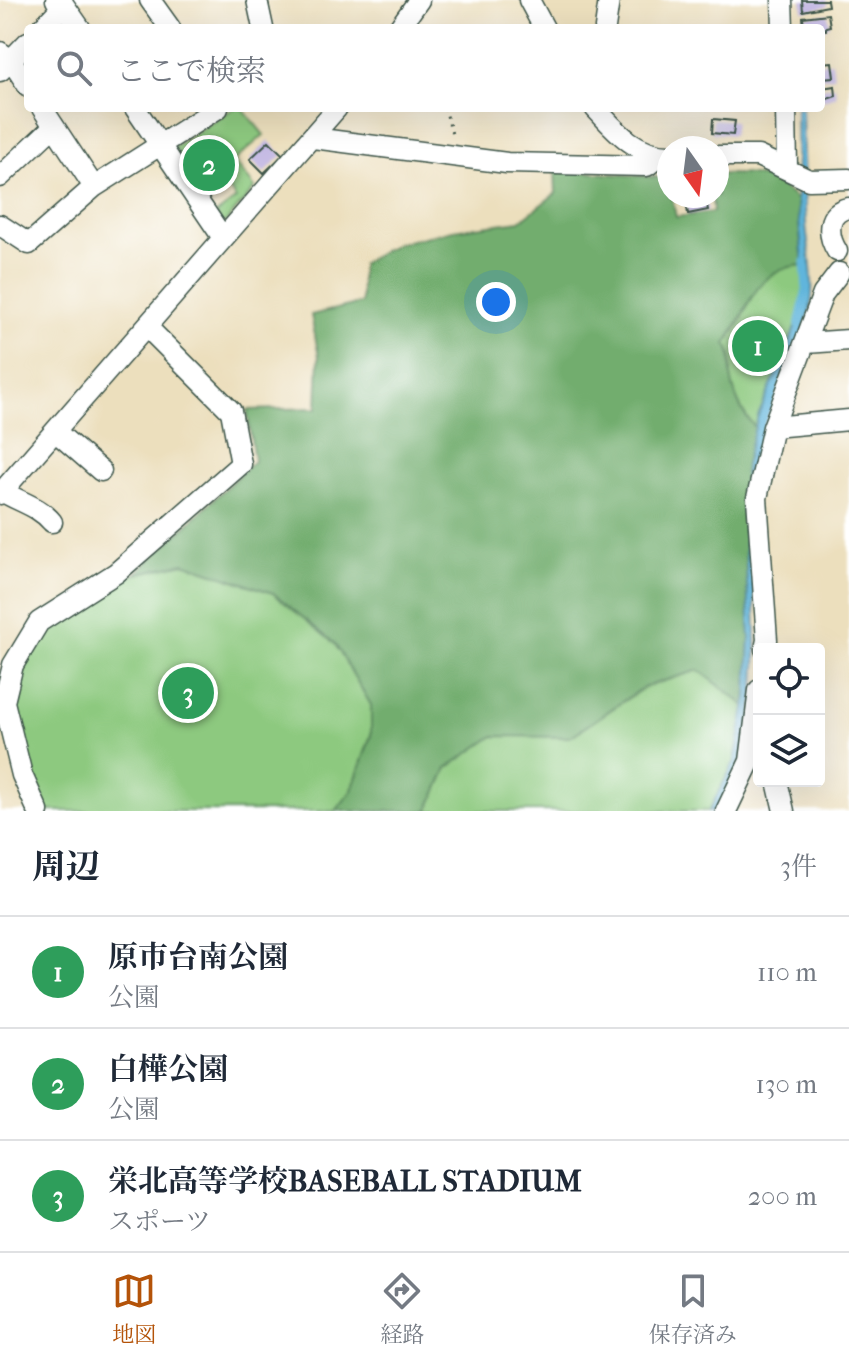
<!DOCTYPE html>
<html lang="ja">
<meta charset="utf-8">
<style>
:root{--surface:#fff;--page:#f6f6f7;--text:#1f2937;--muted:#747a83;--line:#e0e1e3;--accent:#b45309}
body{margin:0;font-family:"IM FELL French Canon","Noto Serif JP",serif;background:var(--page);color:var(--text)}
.controls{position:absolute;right:24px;bottom:24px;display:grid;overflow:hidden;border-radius:8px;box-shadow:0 8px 32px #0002}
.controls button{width:72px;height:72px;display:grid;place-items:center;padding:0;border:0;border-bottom:2px solid var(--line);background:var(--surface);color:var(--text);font:40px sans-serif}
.compass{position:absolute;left:657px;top:136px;width:72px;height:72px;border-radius:50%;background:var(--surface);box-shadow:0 8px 32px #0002;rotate:166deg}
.you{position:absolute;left:496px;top:302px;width:28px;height:28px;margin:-20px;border:6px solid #fff;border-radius:50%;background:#1a73e8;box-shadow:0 0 0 12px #1a73e833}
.badge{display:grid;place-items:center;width:52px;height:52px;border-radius:50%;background:var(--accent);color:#fff;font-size:26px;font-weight:700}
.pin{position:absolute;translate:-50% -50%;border:4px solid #fff;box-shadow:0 2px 8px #0006}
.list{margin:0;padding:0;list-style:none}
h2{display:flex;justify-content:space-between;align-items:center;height:104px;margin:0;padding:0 32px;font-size:34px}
h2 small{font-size:26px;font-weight:400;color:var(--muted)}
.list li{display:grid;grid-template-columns:52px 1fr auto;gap:24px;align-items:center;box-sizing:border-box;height:112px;padding:0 32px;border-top:2px solid var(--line)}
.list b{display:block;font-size:30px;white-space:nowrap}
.list p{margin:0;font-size:26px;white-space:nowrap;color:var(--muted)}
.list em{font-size:26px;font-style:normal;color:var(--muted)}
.icon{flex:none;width:44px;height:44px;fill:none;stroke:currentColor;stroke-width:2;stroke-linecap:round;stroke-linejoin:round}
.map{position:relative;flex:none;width:849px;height:811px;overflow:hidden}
.search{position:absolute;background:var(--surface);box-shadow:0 8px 32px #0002;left:24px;right:24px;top:24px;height:88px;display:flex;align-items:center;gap:20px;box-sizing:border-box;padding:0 28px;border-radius:8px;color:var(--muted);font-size:30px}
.sheet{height:440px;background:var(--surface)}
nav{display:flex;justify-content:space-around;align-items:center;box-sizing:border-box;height:112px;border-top:2px solid var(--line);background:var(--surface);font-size:22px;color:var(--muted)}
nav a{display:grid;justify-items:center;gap:4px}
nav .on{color:var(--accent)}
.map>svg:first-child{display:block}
.green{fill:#8dc97f;stroke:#56835a;stroke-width:2}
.forest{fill:#72ad6e;stroke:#487551;stroke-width:2}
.water{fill:#60b5dc;stroke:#407988;stroke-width:2}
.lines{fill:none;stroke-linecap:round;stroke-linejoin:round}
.stream{stroke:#60b5dc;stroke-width:5}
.building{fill:#c3b8e3}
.minor-casing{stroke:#3e5549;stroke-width:23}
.path{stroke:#3e5549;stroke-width:3;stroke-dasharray:2 6;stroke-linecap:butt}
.minor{stroke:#fff;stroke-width:20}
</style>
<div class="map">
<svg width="849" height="811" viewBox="0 0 849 811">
<rect width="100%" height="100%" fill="#fff"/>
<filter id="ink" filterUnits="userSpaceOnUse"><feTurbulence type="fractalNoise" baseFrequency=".0125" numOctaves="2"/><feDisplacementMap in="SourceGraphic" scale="16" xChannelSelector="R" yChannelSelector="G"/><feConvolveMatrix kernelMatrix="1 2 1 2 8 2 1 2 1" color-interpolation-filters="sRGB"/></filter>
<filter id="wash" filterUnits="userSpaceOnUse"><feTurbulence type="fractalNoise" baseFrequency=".006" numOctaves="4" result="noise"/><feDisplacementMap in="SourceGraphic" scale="32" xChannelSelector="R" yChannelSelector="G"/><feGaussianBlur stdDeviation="1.8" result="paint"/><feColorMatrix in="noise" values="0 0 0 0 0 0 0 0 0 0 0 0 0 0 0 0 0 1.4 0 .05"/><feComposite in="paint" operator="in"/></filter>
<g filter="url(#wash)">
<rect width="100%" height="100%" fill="#ecdfbd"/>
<path class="green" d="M234,108H242L264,135L234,161L255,188L226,222L222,223L216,214L236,199L222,179L215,183L204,169L192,178L174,147Z
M803,265L806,291L802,310L755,427C742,414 733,394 731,375C730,363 734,354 726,344L743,318L754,288L785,267Z
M184,563L273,593L335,644L371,705V735L352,790L336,811H31L26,804L11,681L39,622L101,582Z
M699,670L746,706L735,761L709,811H428L447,768L495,735L570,737L645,687Z"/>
<path class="forest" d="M555,170L669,178V196H672L676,217L713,212L712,196H717V174C757,174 767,172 797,200L803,265C753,269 750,308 726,344C734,354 730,363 731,375C733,394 742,414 755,427L743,508L750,637L746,706L699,670L644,687L570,737L494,736L447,768L428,811H336L352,790L371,736V705L335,644L273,593L184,563L135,574L254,461L247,410L317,408L319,357L311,315L361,303V264L395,244L453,230L520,221L556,193Z"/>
<path class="water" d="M796,108H802C803,146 803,185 806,223C808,252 817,286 809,314C793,372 755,413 751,479C747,571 770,665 743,756C737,775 725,794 717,811H709L735,761L747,697L750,637L743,508L745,465L758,416L791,340L806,291L797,200Z"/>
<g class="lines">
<path class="stream" d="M797,326L805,289L803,261
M754,458L763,422L780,381"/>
</g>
<g id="blocks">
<path class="building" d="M802,0H827L828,6L803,11Z
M828,14L830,26L826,27V30L804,28L803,17Z
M832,62L834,77L821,78V63Z
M835,86L836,96L821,101V88Z
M713,119L735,121L733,135L712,133Z
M269,141L283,155L264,173L250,159Z
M685,196H705L708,210L688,214Z"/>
</g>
</g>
<g filter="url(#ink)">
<use href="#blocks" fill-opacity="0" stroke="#3e5549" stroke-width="2"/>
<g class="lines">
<g class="minor-casing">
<path id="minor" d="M56,0L64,5L80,28
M150,0L170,28
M257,0L263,28
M529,0L544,28
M782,0L783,28
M42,28L64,5
M399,28L419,0
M605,28L609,0
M0,52L11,60L28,86
M0,71L28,42
M42,108L94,187
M135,108L223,238
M595,108C616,131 636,155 669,155
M786,108L787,169
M313,138L507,163L647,166L661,155
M717,156H758L809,180L849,179
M0,177L54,126
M0,225L29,244L94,187L218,108
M837,251C827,235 826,211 849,208
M806,343L849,340
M773,427L849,420
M55,431L101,471
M2,491C19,502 39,506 52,522
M0,494L337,108
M765,649L767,640L757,498L773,427L823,294L839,273
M777,781L784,811
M38,811L22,775L4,702L13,665L39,622L116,573L241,464L231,411L147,327
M726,811L750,761L759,690"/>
</g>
<path class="path" d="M445,108L453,138"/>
<use href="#minor" class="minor"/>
</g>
</g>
</svg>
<div class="controls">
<button><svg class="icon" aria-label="locate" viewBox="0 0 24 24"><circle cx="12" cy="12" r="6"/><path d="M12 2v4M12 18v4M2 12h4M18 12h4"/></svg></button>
<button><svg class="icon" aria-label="layers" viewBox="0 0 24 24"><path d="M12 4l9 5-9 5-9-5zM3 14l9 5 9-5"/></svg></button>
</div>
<svg class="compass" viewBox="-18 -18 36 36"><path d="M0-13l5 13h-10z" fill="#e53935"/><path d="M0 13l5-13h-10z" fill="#747a83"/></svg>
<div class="you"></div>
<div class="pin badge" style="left:758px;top:346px;background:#2e9e5b">1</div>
<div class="pin badge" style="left:209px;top:165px;background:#2e9e5b">2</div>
<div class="pin badge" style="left:188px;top:693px;background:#2e9e5b">3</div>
<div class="search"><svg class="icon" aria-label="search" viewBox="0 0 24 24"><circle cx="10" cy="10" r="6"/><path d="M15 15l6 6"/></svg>ここで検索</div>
</div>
<section class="sheet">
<h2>周辺<small>3件</small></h2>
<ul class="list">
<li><span class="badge" style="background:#2e9e5b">1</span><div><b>原市台南公園</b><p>公園</p></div><em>110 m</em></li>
<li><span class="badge" style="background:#2e9e5b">2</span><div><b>白樺公園</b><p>公園</p></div><em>130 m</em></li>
<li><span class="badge" style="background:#2e9e5b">3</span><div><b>栄北高等学校BASEBALL STADIUM</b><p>スポーツ</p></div><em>200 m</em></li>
</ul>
</section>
<nav>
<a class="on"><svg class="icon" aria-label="map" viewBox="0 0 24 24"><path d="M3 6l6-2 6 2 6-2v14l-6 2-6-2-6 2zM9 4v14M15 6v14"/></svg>地図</a>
<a><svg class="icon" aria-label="directions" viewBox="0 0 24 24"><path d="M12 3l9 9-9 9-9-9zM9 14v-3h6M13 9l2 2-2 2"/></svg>経路</a>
<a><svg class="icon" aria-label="saved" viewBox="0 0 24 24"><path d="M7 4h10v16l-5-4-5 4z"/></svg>保存済み</a>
</nav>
